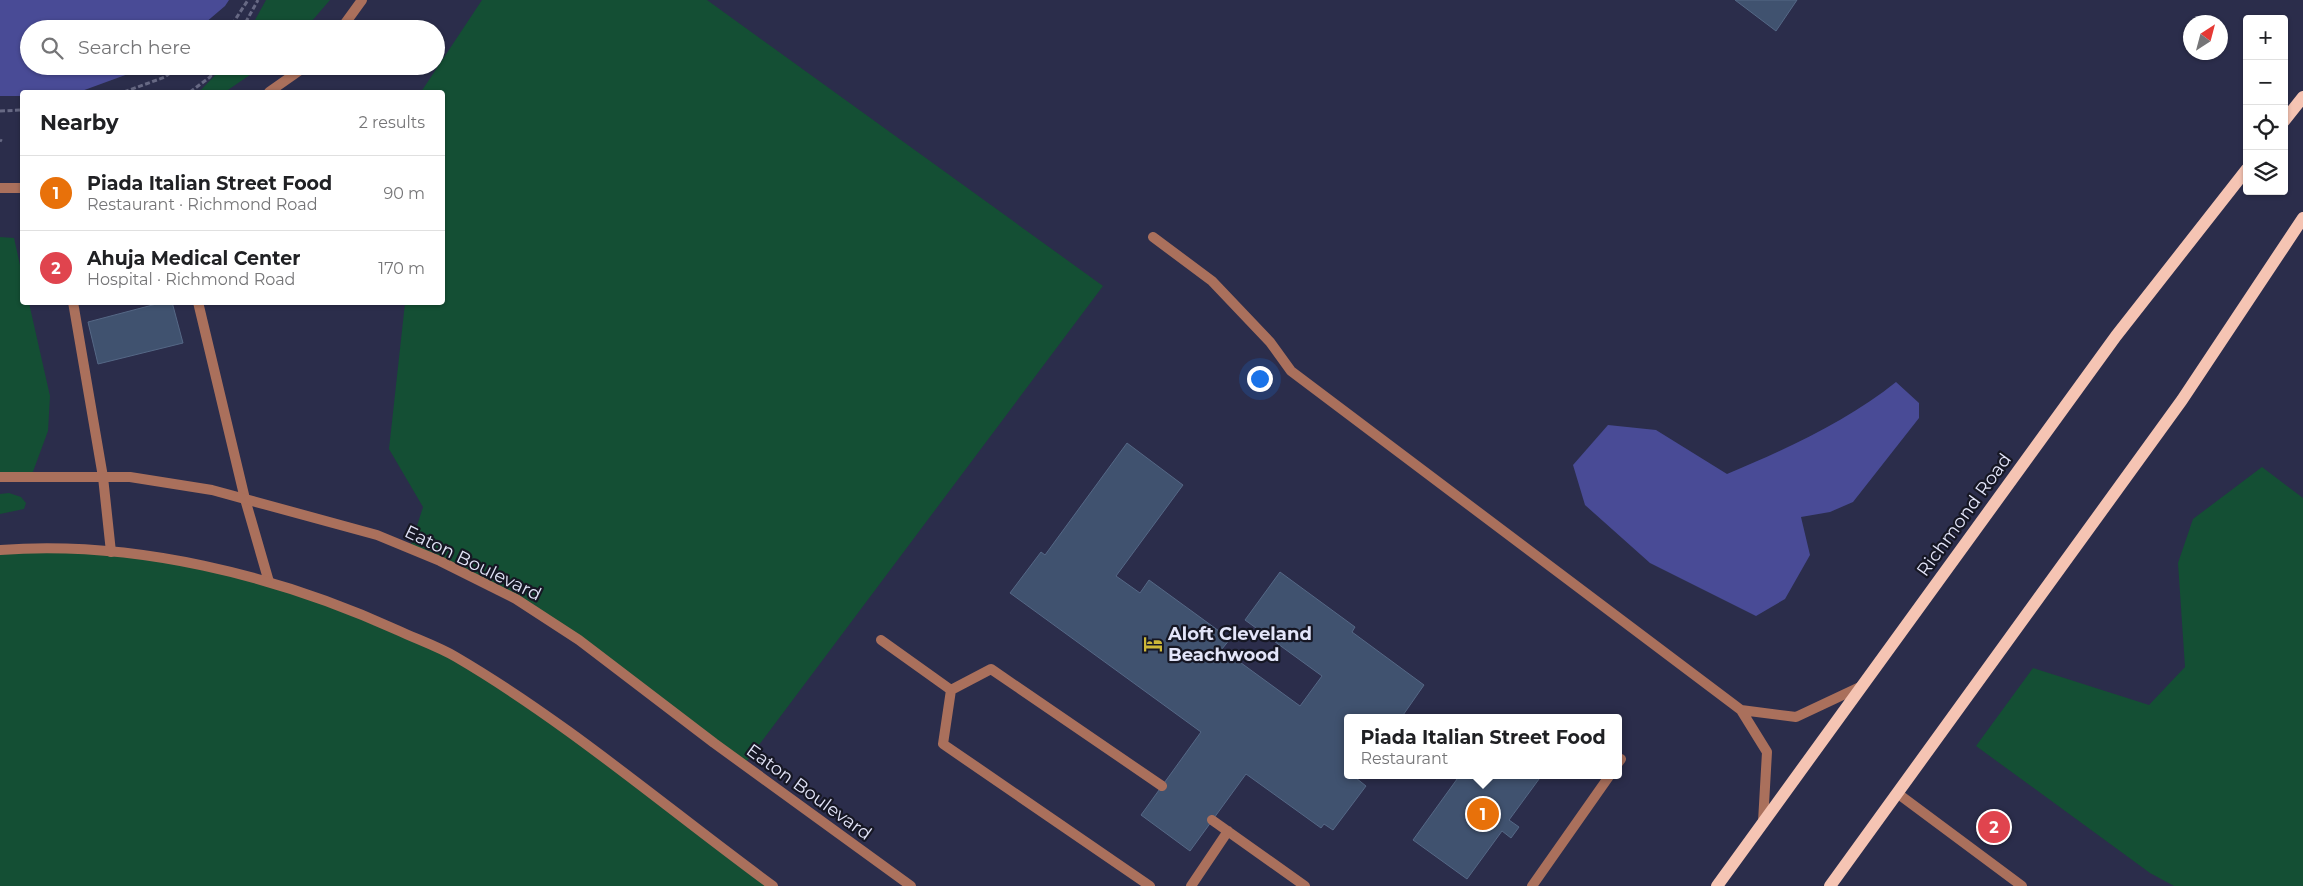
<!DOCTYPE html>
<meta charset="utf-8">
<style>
:root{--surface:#fff;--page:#f6f6f6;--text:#202124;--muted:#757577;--line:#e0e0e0;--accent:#7c3aed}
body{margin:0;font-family:Montserrat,sans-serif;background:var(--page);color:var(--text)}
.controls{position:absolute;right:15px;top:15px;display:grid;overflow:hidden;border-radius:5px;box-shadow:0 1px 4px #0004}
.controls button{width:45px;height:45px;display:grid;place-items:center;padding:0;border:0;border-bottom:1px solid var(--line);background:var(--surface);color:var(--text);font:25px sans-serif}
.compass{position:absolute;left:2183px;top:15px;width:45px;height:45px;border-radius:50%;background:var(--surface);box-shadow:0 1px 4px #0004;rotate:36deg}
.you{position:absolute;left:1259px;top:378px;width:18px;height:18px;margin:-12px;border:4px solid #fff;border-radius:50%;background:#1a73e8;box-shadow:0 0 0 8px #1a73e833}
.badge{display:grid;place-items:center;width:32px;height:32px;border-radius:50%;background:var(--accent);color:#fff;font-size:16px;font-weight:700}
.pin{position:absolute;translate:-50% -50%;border:2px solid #fff;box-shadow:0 1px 5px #0006}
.popup{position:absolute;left:1344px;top:714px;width:278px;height:65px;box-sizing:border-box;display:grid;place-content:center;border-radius:5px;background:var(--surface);filter:drop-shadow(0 1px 4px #0005);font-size:16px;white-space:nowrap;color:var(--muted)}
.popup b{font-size:19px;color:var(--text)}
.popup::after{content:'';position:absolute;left:50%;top:100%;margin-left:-10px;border:10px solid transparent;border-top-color:var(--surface)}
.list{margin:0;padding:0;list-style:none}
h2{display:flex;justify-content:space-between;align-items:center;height:65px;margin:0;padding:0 20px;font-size:21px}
h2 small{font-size:16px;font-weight:400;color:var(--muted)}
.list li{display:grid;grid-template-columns:32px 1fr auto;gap:15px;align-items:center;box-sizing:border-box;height:75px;padding:0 20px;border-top:1px solid var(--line)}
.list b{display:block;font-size:19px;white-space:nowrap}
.list p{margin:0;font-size:16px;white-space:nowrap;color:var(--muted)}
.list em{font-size:16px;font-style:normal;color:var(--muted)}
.icon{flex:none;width:28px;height:28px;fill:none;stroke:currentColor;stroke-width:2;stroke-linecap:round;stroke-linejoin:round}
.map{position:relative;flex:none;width:2303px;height:886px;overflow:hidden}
.search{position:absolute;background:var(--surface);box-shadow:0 1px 4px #0004;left:20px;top:20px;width:425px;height:55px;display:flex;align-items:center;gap:12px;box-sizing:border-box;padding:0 18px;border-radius:28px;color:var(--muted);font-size:19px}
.panel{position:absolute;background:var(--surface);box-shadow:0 1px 4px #0004;left:20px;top:90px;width:425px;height:215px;border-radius:5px}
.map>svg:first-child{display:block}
.green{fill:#144f34}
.water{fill:#494b96}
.building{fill:#40526f;stroke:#556886}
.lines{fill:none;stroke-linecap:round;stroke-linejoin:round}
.path{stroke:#676984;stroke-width:3;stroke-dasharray:5 2.5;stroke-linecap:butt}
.service{stroke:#aa705c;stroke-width:10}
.tertiary{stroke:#aa705c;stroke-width:10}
.primary{stroke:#f5c4b3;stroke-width:12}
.labels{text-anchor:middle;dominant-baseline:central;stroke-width:4.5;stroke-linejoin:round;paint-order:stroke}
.street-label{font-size:18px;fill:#e3e5f9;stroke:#161724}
.poi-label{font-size:18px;font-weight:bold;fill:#e3e5f9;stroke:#161724;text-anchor:start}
</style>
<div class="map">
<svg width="2303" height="886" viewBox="0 0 2303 886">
<rect width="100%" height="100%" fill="#2b2d4b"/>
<path class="green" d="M266,0H330L305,29H250Z
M482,0H707L1103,286L744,765L516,599L410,548L423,507L389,449L405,303L442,302V92H421Z
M224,66H263L225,92H199Z
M0,237L14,238L22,274V302L29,303L50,396L48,431L31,477H0Z
M2262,467L2303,498V886H2174L2150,873L1976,746L2033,668L2149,705L2185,667L2178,563L2193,519Z
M9,493L21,497L26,503L24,509L0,514V494Z
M0,550L111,552L269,582L454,656L521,697L773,886H0Z"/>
<path class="water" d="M0,0H229L225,6L198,29H29V66H150L79,92H22V96H0Z
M1896,382L1919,403V418L1853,502L1830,512L1801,517L1810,555L1785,599L1756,616L1650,563L1585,505L1573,465L1608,425L1656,430L1727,474C1783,451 1849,420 1896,382Z"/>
<path class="building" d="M1735,0H1797L1776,31Z
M164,302H172L183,343L98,364L88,322Z
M1127,443L1183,485L1116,576L1140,593L1149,580L1230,639L1222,649L1300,706L1322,676L1245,620L1280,572L1355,627L1352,632L1424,685L1401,718H1348V775H1358L1356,778L1366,786L1333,830L1324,824L1321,828L1246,774L1190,851L1141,815L1201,732L1010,593L1041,552L1045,555Z
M1460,775H1542L1509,820L1519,827L1511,838L1502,831L1467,879L1413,840Z"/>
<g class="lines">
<path class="path" d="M226,29L233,23L248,0
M242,29L258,0
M124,92L165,77L179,66
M190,92L210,77L217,66
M0,111L22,110
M0,140L2,141"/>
<path class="service" d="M341,29L362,0
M269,92L306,66
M0,188H22
M1153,237L1212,281L1270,342L1291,371L1741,710
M73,302L103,477L111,552
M198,302L245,499L269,582
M881,640L951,690L943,744L1150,886
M951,690L991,669L1162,786
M1618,763L1621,759
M1897,793L2022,886
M1212,820L1305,886
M1763,822L1767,752L1741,710L1796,717L1862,686
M1191,886L1228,831
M1532,886L1610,775"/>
<path class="tertiary" d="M0,477H130L212,490L377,535L440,561L516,599L579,640L714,743L911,886
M0,550C134,540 276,575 397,630C416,639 437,646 456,657C567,722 669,810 773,886"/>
<path class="primary" d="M2284,121L2303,97
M1717,886L2116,336L2247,169
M1830,886L2182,400L2303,218"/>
</g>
<defs>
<g id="hotel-bare" transform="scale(1.5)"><path d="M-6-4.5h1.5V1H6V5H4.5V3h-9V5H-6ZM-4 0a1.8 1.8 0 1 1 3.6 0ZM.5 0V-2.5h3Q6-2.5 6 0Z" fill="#ceb838" stroke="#161724" stroke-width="2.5" paint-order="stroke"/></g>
</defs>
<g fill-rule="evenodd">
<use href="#hotel-bare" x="1153" y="644"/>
</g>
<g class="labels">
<g class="street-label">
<text transform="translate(1964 515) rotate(-54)">Richmond Road</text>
<text transform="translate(473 563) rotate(26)">Eaton Boulevard</text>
<text transform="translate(809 792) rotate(36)">Eaton Boulevard</text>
</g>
<g class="poi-label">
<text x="1168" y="634">Aloft Cleveland<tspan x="1168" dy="21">Beachwood</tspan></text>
</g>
</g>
</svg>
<div class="controls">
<button>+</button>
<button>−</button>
<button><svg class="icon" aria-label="locate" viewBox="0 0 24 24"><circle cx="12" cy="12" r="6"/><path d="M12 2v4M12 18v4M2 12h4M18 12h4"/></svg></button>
<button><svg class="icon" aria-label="layers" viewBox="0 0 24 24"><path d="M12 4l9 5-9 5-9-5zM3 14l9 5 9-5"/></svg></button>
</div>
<svg class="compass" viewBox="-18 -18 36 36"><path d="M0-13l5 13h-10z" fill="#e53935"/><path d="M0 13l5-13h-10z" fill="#757577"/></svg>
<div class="you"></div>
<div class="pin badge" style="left:1483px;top:814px;background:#e8710a">1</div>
<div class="popup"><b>Piada Italian Street Food</b>Restaurant</div>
<div class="pin badge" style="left:1994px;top:827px;background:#e0444e">2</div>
<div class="search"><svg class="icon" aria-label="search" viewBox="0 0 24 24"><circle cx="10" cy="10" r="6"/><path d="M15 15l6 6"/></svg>Search here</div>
<section class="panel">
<h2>Nearby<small>2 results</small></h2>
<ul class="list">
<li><span class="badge" style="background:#e8710a">1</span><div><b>Piada Italian Street Food</b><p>Restaurant · Richmond Road</p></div><em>90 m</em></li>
<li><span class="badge" style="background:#e0444e">2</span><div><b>Ahuja Medical Center</b><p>Hospital · Richmond Road</p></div><em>170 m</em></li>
</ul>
</section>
</div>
